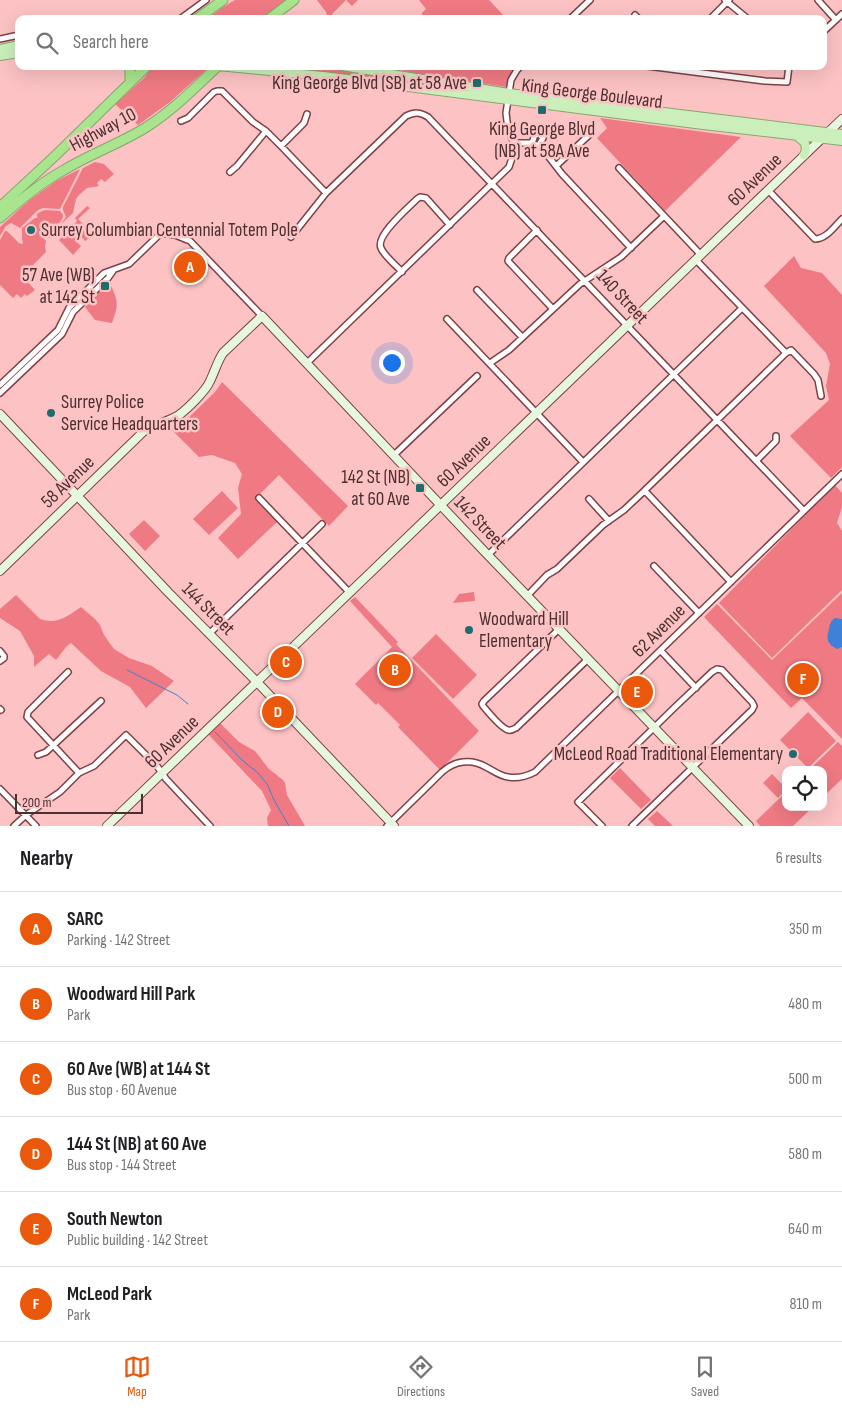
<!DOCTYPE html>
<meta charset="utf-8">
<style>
:root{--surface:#fff;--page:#f2f2f2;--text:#202124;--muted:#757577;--line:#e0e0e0;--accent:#ea580c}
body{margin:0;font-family:"Sofia Sans Condensed",sans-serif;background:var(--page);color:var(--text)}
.controls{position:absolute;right:15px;bottom:15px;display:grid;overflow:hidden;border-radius:10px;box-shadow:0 5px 20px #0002}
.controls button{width:45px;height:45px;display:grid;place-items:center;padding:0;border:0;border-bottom:1px solid var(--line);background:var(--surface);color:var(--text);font:25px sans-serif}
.scale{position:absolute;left:15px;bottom:12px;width:128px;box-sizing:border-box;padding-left:5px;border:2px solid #4c3031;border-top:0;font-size:14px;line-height:18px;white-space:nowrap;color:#4c3031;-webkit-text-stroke:4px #fcc2c4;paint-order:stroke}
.you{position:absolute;left:391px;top:362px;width:18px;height:18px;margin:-12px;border:4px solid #fff;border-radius:50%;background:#1a73e8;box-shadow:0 0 0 8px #1a73e833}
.badge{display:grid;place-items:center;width:32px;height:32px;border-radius:50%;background:var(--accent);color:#fff;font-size:16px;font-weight:700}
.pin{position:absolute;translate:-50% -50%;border:2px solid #fff;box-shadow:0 1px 5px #0006}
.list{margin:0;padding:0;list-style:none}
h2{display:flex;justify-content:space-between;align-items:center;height:65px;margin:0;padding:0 20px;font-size:21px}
h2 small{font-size:16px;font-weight:400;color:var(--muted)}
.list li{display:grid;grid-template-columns:32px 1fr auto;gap:15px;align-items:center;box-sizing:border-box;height:75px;padding:0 20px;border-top:1px solid var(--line)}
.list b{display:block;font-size:19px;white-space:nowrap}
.list p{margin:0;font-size:16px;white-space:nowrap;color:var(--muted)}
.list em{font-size:16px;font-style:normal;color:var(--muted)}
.icon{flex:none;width:28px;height:28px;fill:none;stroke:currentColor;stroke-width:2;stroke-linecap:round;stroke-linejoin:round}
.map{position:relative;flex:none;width:842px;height:826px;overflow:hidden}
.search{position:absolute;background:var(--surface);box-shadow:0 5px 20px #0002;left:15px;right:15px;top:15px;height:55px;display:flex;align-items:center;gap:12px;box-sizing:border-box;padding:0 18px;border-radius:10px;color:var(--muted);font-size:19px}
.sheet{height:515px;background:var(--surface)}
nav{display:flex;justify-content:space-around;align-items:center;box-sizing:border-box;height:70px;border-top:1px solid var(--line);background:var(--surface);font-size:14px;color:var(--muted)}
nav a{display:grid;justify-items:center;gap:2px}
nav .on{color:var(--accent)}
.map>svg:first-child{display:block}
.green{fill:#ef7a83}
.water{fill:#3f81d7}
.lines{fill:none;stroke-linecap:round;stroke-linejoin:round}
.stream{stroke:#3f81d7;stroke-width:1}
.street-casing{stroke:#7e4246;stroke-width:8}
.secondary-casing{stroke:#7e4246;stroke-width:10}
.primary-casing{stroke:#88a66d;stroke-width:10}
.highway-casing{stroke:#88a66d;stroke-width:11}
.street{stroke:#fff;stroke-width:5}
.secondary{stroke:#e5f7dd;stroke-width:8}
.primary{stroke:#cbefbb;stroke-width:8}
.highway{stroke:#a9e58e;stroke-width:9}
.poi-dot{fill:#206c6d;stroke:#fcc2c4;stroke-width:2}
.labels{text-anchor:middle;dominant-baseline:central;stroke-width:5;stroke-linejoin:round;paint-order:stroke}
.poi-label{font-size:19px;fill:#4c3031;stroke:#fcc2c4;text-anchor:end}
.street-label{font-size:19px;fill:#4c3031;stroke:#fcc2c4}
</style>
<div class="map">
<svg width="842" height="826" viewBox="0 0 842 826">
<rect width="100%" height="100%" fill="#fcc2c4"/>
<path class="green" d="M235,0H289L263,19H207L223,7Z
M317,0H358L352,6L346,0L332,14L336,19H328L326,12Z
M419,0H489L507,19H429L422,17V13L426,9Z
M153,66H192L207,69L170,102L138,125L115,104L144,78Z
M251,66H323L451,85L450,89Z
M381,66H478L507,70L511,66H515L510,75L506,87L415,73Z
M600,118L741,137L665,211L597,138L607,128Z
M95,162L104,164L114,174L105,182L101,179L97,183L99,186L87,188L79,195L76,199L73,213L60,225L66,217L63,210V207L83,168Z
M80,169L60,209L43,208L38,210L20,228L11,223L6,226L0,236V227L26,203L27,204V202L56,181Z
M87,206L90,208L78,219L92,232L90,234L88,233L86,235L89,238L85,241L80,235L75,240L81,246L73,255L59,240L61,238L59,236L62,233L60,232L64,228L67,231L77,221L75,218Z
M46,210L60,211L63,215C63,222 56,226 50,227L54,231L53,238H47L40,231L39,232L46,241L45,246L46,252L32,266L35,271V273L27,281L35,290L27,296L25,294L21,298L17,294L13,298L0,285V240L5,231H7L19,243L22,244L23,243L22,239V228L35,218H37V214L42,211Z
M794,256L801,268L822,273L842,295V467L831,478L790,436L829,400L826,386L830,364L826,353L764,286Z
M107,284L111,286C119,302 118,306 112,323L95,320L85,307Z
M222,382L348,506L329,526L279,475L255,499L277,522L238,559L218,538L241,514L238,488L242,474L235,463L212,455L199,457L171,429L182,424L215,392Z
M835,485L842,493V507L837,523L842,531V590L772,658L719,603Z
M222,491L238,508L209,535L193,519Z
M144,520L160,536L145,551L129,534Z
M474,592L475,601L453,603L459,594Z
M842,593V739L802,698L791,708L704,617L717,604L772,660Z
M16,595L40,619C57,625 68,616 81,607L95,619L100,625L104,635L114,649L129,658L152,666L174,681L146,708L130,687L101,671L71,643L66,647L56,660L49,654L34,667V656L20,631L0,618V609Z
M355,597L398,642L396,644L479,731L440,770L398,727L400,725L378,703L376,705L355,684L392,647L350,601Z
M436,634L477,675L453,699L412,658Z
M808,712L836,741L808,768L780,740Z
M218,721L239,742L255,751L269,769L283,780L285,783L287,795L305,826H268L267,818L271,810L262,791L206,732Z
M838,742L842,746V779L823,797V770H809Z
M620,768L651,800L641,809L610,778Z
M772,774L786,788V790L778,798L763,783Z
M786,792V807H813L793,826H760L756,821Z
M657,811L673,826H655L648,819Z"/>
<path class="water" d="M835,618L842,619V647L837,649C827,644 826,639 829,629C830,623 831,621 835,618Z"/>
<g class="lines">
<path class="stream" d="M127,670L177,695L188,704
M215,732L242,760L258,773L267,784L274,800L289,826"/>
<g class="street-casing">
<path id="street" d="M725,0L748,19
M818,0L836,20
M635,15L639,19
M180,19L206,0
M570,19L590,0
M710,19L729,0
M823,32L842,14
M0,39L19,35
M647,66L765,81L787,82L789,66
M181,121L188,118L214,92L217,91H222L253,122L266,131L281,146L326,193
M514,143H532L541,147L562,174L631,248
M532,143L535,135L539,134L543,138L539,145
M281,146L304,123L307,114
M556,166L589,135
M619,168L701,255
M230,172L237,166L266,131
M768,190L815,239C826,239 834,227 842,219
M537,230L509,258L508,261L553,309
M291,237L326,193L406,116C415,112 420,112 428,117L804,511
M696,260L786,353
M402,272C397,266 384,256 381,248C375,236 408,208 417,199L420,197L426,198L450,225
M477,290L522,337
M447,319L583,462
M307,363L509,167L513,155L514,143L508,129L506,113L511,80L517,70L521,66
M490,363L509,350L580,284L621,257L664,216
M0,385L58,330L69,308L104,273L129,264L161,233L175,235L190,241L262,316
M0,393L62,334L73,312L108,278L113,271
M394,455L477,376
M756,461L776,441V436
M645,491L731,582
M259,498L350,593
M589,499L609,521
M488,555L742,308
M654,566L699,613
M527,596L547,575L557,569L603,525L624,510L641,494L786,353L791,350L814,374L818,380L821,396
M559,629L484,701L482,704L483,706C488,712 501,728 508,730C511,731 513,729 516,728L588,659
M209,634L322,524
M0,651L4,656V658L0,661
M661,651L696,688
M68,672L28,712L27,717L79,773
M0,709L1,710
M38,755L46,752L101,701
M0,789L36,826
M14,826L26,815L60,792L79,773L94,766L126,735L157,766L166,779L210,826
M387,826L442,772C454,761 471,758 486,767C494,771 500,776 508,777C518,779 527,776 535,772L842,474
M602,826L578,802L674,708L712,672L717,669L722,670L752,702L754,706L752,710L632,826"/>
</g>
<g class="secondary-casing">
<path id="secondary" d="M0,414L168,592L257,682L394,826
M0,571L143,432C154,424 168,422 179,415C187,409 206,391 210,381C215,371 217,362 223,353L262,316L483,550L749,826
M107,826L842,119"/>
</g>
<g class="primary-casing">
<path id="primary" d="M0,49L19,45
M0,56L19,53
M218,66L323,76L703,125L842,141
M342,66L509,93L842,134
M797,136L805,143L806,150L804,155"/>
</g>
<g class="highway-casing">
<path id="highway" d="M197,19L223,0
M269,19L294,0
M129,66L130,72V83
M0,207L56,155L147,66
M0,218C20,200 40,183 64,170C90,154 119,144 145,128C172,111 195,88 218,66"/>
</g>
<use href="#street" class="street"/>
<use href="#secondary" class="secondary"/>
<use href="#primary" class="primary"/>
<use href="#highway" class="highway"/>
</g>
<g class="poi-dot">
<rect x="472" y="78" width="10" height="10" rx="2.5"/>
<rect x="537" y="105" width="10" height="10" rx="2.5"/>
<circle cx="31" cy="230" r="5"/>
<rect x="100" y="281" width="10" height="10" rx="2.5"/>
<circle cx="51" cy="413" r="5"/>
<rect x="415" y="483" width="10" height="10" rx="2.5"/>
<circle cx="469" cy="630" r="5"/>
<circle cx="793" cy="754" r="5"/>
</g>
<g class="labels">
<g class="poi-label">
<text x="467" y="83">King George Blvd (SB) at 58 Ave</text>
<text x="542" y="129" text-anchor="middle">King George Blvd<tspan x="542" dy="22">(NB) at 58A Ave</tspan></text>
<text x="41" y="230" text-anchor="start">Surrey Columbian Centennial Totem Pole</text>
<text x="95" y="275">57 Ave (WB)<tspan x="95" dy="22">at 142 St</tspan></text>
<text x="61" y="402" text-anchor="start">Surrey Police<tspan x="61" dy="22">Service Headquarters</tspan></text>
<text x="410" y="477">142 St (NB)<tspan x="410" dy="22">at 60 Ave</tspan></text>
<text x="479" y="619" text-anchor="start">Woodward Hill<tspan x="479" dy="22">Elementary</tspan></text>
<text x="783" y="754">McLeod Road Traditional Elementary</text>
</g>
<g class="street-label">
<text transform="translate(592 94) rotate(7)">King George Boulevard</text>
<text transform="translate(103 130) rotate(-28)">Highway 10</text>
<text transform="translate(755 180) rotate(-44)">60 Avenue</text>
<text transform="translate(622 297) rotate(47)">140 Street</text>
<text transform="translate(464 461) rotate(-44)">60 Avenue</text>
<text transform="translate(68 482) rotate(-44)">58 Avenue</text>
<text transform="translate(480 523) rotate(46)">142 Street</text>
<text transform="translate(208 609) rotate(45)">144 Street</text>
<text transform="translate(659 631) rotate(-45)">62 Avenue</text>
<text transform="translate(172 742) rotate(-44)">60 Avenue</text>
</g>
</g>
</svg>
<div class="controls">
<button><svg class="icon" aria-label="locate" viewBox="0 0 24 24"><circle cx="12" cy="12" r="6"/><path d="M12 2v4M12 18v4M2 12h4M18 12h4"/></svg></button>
</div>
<div class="scale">200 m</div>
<div class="you"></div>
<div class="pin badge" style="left:190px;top:267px">A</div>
<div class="pin badge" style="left:395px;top:670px">B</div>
<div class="pin badge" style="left:286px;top:662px">C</div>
<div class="pin badge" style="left:278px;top:712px">D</div>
<div class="pin badge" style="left:637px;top:692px">E</div>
<div class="pin badge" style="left:803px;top:679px">F</div>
<div class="search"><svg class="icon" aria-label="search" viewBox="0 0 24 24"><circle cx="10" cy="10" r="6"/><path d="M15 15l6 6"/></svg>Search here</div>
</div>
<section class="sheet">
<h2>Nearby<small>6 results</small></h2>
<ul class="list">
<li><span class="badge">A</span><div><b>SARC</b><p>Parking · 142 Street</p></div><em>350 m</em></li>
<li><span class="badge">B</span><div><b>Woodward Hill Park</b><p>Park</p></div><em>480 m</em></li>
<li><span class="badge">C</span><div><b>60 Ave (WB) at 144 St</b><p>Bus stop · 60 Avenue</p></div><em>500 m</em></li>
<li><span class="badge">D</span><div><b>144 St (NB) at 60 Ave</b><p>Bus stop · 144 Street</p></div><em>580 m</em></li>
<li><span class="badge">E</span><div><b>South Newton</b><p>Public building · 142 Street</p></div><em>640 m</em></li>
<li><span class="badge">F</span><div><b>McLeod Park</b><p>Park</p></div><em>810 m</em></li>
</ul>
</section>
<nav>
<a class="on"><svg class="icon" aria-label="map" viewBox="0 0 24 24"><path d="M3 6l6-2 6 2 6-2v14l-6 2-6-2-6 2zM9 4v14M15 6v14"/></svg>Map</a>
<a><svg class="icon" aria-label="directions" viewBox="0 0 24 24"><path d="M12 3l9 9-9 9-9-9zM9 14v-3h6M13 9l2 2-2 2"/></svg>Directions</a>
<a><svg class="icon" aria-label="saved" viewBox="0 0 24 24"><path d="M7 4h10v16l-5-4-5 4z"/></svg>Saved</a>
</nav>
